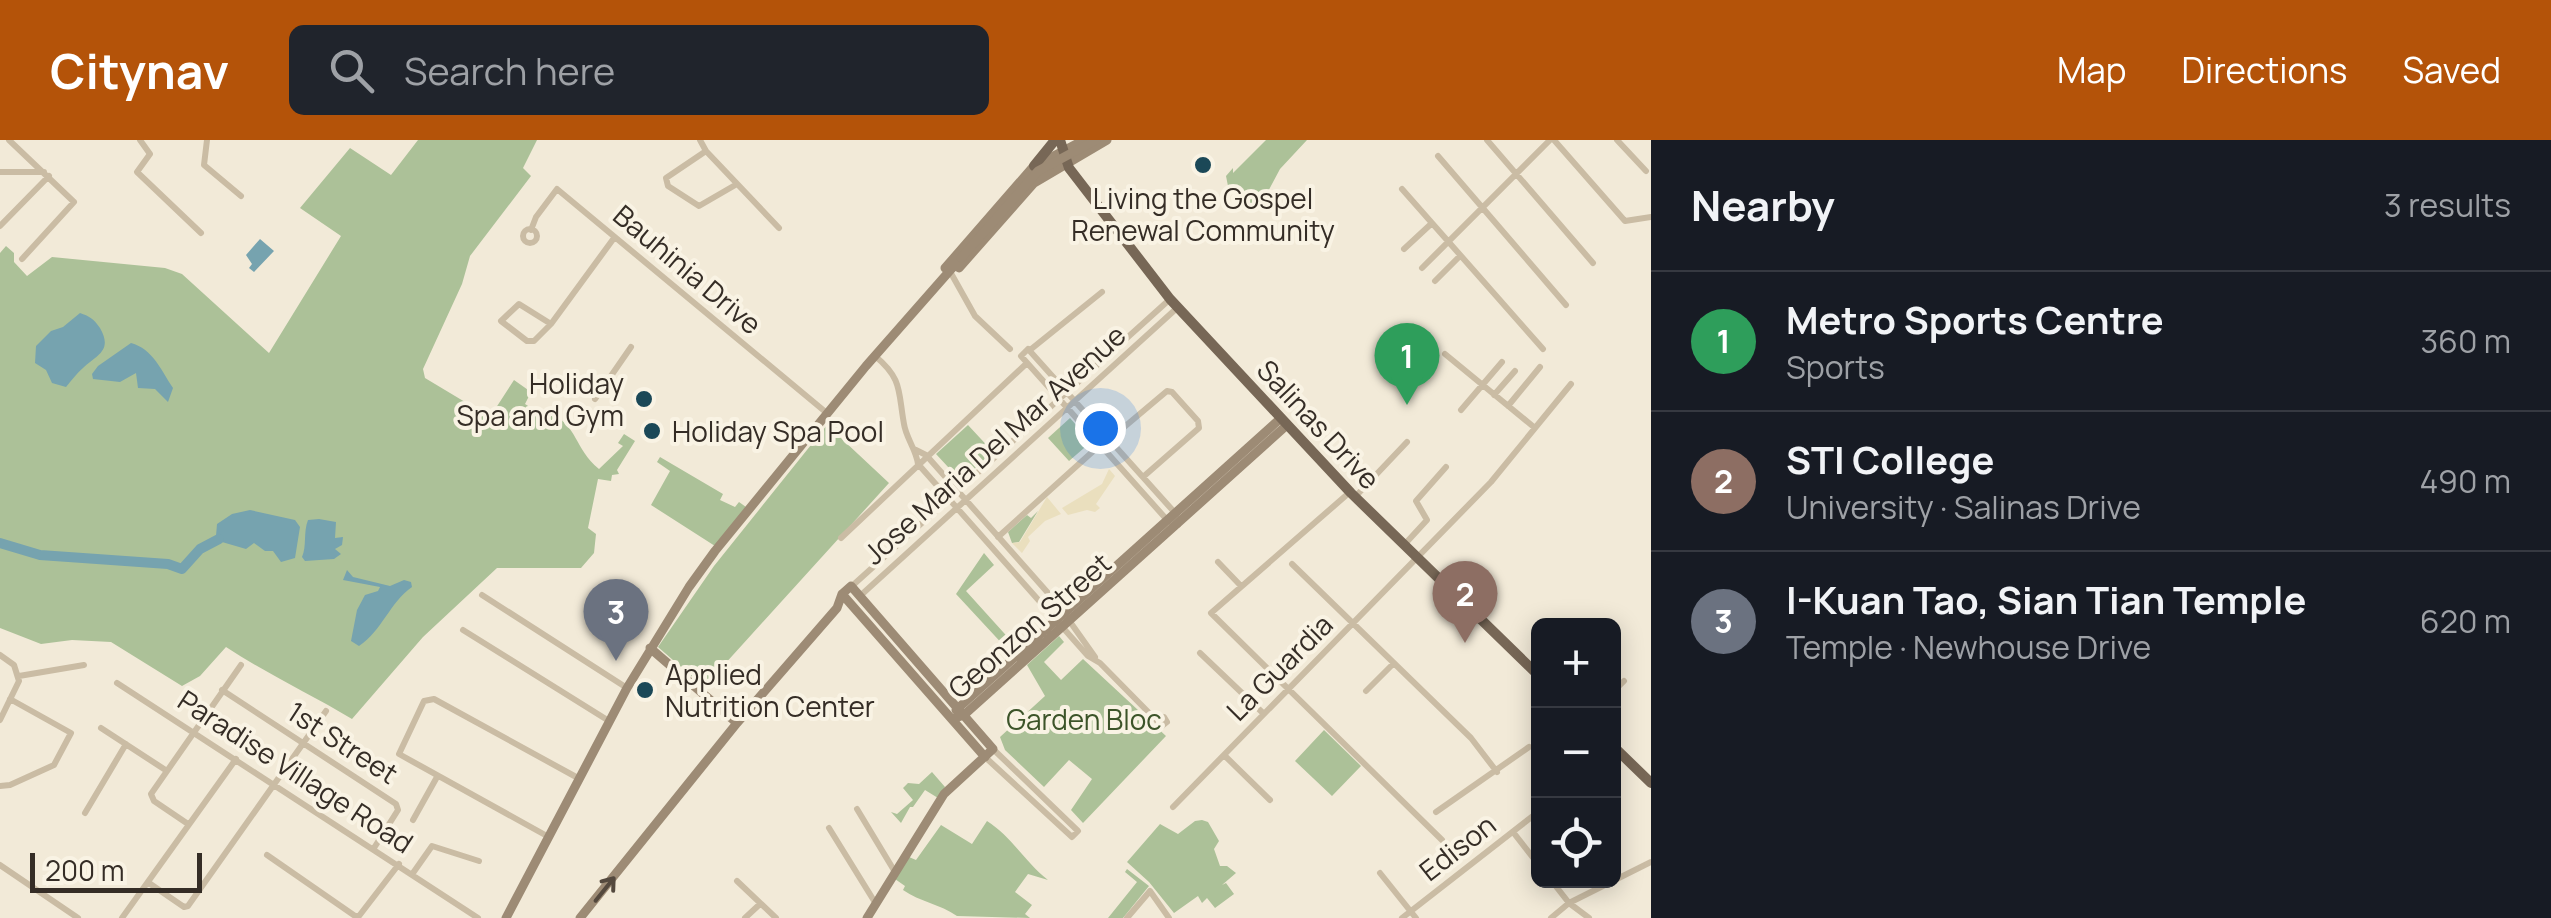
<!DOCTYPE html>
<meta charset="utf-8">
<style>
:root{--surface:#171b24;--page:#20242c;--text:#f1f3f6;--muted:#9ea1a6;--line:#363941;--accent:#b45309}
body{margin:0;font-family:Manrope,sans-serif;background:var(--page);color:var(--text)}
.controls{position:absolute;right:30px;bottom:30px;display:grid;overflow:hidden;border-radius:15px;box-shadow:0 5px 25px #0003}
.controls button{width:90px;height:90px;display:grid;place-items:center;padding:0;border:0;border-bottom:2px solid var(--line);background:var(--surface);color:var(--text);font:50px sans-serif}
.scale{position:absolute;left:30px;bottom:25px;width:172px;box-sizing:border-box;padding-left:10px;border:5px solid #352d26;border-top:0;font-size:28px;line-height:35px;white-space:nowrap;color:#352d26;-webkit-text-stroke:8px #f9f3e4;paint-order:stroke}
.you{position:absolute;left:1100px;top:288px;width:35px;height:35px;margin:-25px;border:8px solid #fff;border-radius:50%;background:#1a73e8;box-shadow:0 0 0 15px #1a73e833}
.badge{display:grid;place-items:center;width:65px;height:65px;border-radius:50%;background:var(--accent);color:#fff;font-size:32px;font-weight:700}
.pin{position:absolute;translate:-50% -82px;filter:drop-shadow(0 2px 5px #0008)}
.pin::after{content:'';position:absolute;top:52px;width:35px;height:30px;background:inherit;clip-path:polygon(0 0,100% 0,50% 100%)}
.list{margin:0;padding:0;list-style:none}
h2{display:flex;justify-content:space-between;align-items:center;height:130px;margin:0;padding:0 40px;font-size:42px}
h2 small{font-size:32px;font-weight:400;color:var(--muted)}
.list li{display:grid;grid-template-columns:65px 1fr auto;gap:30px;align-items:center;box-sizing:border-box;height:140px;padding:0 40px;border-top:2px solid var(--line)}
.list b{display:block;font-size:38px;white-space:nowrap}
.list p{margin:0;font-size:32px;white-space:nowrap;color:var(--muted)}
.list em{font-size:32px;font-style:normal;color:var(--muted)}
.icon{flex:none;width:55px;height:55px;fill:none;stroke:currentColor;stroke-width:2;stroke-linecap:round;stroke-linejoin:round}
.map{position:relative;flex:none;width:1651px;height:778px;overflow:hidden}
header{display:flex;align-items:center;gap:60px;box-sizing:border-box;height:140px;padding:0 50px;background:var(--accent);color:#fff}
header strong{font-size:48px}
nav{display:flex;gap:55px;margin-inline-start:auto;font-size:35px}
.search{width:700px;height:90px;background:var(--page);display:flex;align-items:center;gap:25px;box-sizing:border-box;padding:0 35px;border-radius:15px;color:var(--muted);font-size:38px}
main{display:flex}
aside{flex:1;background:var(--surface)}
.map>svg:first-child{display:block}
.green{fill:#acc198}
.plaza{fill:#eadfbe}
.water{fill:#76a3af}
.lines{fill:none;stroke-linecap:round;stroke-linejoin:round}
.river{stroke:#76a3af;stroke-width:10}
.street{stroke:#cabca4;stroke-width:6}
.secondary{stroke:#9d8b75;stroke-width:9}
.primary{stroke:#776756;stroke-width:10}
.secondary-bridge{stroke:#9d8b75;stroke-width:9}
.oneway{stroke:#54493e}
.poi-dot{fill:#1b4857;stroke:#f9f3e4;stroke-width:4}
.labels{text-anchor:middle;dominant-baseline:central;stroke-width:8;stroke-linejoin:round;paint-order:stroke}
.poi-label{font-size:28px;fill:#352d26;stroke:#f9f3e4;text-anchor:start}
.street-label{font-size:28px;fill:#352d26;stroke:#f9f3e4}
.park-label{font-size:28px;fill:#3c5429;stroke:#f9f3e4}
</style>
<header>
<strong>Citynav</strong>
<div class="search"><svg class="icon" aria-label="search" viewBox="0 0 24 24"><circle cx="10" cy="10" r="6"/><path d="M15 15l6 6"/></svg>Search here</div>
<nav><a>Map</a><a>Directions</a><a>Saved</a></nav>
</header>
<main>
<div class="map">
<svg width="1651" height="778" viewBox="0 0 1651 778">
<rect width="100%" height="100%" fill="#f2ead8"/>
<path class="green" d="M418,0H537L523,28L531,36L470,116L462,144L423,229L425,238L490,277L514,240L531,252L525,264L544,276L548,271C580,288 573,307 599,329L623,306L618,303L624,294L635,301L617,330L619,334L612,335L611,341L598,339L588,388L596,394L594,413L581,428H497L423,497L352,579C310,554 267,534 226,507L200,536L182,546L111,502L72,500L41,504L0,488V113L6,106L14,113V122L27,136L52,117L165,128L182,134L269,213L341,96L300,68L350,8L391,35Z
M1266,0H1307L1280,29L1263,61L1257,66L1246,64L1228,46L1226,36L1233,28V33Z
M1070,278L1091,302L1069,321L1048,298Z
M827,285L889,343L704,547L658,507L714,426Z
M968,285L993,312L961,341L936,314Z
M660,317L723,354L720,360L735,367L739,362L746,367L715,406L651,365L670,331L657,322Z
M1038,371L1019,402L1012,403L1008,392L1027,375L1031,378Z
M984,413L994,425L966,451L1013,503L1007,509L956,454Z
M1059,496L1064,502L1044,522L1061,540L1083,519L1166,596L1083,683L1071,670L1092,639L1069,620L1044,647L1005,610L1000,597L1045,556L1027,525Z
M1324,590L1361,626L1332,656L1295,621Z
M932,632L945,647L938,658L925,650L913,667H910L901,683L891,672L897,674L913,660L903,648L908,643L919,644Z
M1202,680L1208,682L1219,701L1214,709L1220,726H1227L1236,733L1222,745L1226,743L1234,754L1215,768L1207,758L1202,763L1198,756L1174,773L1149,742L1127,722L1160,684L1178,694L1195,681Z
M987,681C1011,696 1025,722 1048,740L1028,734L1015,752L1032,765L1025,774L1030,778L957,776C940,764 920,762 903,750L905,746L895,739L909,717L916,720L941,685L972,704Z
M1127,729L1149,746L1123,778H1108L1137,742L1125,732Z"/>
<path class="plaza" d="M1109,329L1115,336L1096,364L1100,368L1095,372L1087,370L1068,375L1062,368L1102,344Z
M1047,357L1061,374L1045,381L1028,397L1030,401L1022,413L1012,403L1020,402Z"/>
<path class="water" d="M260,99L274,111L254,132L249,128L252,124L246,115Z
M80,173C89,176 94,179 100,188C113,211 97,215 83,228C77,233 71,241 66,247L52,243L46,230L35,223L36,206L51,191L63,187Z
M131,203C153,209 161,230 173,248L168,262L155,249L138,248L136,233L120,242L93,239L92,234L98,226Z
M250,370L295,380L300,387L295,418L281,422L273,411H265L254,403L246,409L222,402L216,396L217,384L232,374Z
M319,379L336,382L335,398L343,397L342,405L335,409L341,414L334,419L305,421L302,417C307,406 303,393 308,380Z
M347,430L353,437L390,446L404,440L411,442L412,447C390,462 382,491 359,506L351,501L357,470L365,455L378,451L380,447L343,440Z"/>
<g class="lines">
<path class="river" d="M0,403L40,415L168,424L182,429L200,409L219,399"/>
<path class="street" d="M9,0L74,62L22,119
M140,0L150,14L137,32L201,93
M207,0L204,25L241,56
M700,0L706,11L779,88
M1487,0L1593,123
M1554,0L1625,81L1651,77
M1617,0L1646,31
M706,11L666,38L668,46L699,66L737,44
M1438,16L1566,165
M0,32H44
M1402,49L1543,209
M0,86L49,36
M523 96a7 7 0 1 1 14 0a7 7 0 1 1-14 0Z
M531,90L536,77L557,49L828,274
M1404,109L1431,84
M1422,128L1550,0
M952,135L975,176L1010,209
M1435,141L1460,116
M551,184L519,164L501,181L527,201H534L551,184L614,98
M1028,209L1176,374L1178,385L1168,381L1021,216Z
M1030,210L1102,152
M1445,214L1535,288
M875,216C903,239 898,252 904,284C906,298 916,309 918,324L1088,516L1100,523L1162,586
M1494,255L1515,231
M595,259L631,207
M1508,266L1540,227
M1461,270L1502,222
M1110,299L1167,251L1172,252L1198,281L1199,288L1143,337
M916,310L926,315L1056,462L1095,517
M1350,352L1211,473L1442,700
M1355,357L1407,302
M998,397L1100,305
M841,398L1027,223
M1404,405L1427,380L1416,361L1446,327
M1218,422L1241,446
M1292,424L1471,598L1497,632
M852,446L1169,160
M482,455L627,548
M860,456L1177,168
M463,490L609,581
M1200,513L1264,574
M0,515L14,525L19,541L0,580
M19,536L84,525
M117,543L478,778
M222,550L396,664L398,670L374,708
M1366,551L1394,523
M1614,551L1624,541
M1153,576L1164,577L1167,582L1162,586
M101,588L167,631
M1224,615L1270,660
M985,617L1072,697L1078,691L993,609
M0,646L10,645L54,625L71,593L10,559
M1173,667L1491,342L1571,244
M857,669L895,732
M1436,672L1529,607
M85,673L126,604
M413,680L437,637
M188,684L154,661L151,654L241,525
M829,688L876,764
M1513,692L1538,724
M547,696L399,614L424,561L434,559L578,638
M267,715L355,776H359L399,724
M0,725L78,778
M413,733L432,706L479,721
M1380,733L1416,778
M1551,740L1569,763L1589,778
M737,741L776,778
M149,743L184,767L188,766L326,571
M122,778L236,619
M745,778L760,764
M1127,778L1150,751L1169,778
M1402,778L1538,672
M1551,778L1569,763L1651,722"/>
<path class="secondary" d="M945,128L1033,27L1084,0
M959,128L1034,43L1107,0
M842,454L985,617
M650,508L737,583
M956,570L1281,278
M952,579L964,575L1287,285
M506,778L627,548L689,447L715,411L866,226L961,118
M580,778L737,583L837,468L842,454L851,446L993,609L944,654L867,778"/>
<path class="primary" d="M1060,0L1069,28L1170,159L1351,353L1538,535
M1034,26L1055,0
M1614,607L1651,643"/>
<path class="secondary-bridge" d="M961,118L1038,31L1096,0"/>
</g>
<defs><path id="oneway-shaft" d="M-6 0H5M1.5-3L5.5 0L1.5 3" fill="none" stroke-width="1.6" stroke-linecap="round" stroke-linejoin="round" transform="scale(2.5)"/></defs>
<use class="oneway" href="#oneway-shaft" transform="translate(605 749) rotate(-51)"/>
<g class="poi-dot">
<circle cx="1203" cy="25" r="10"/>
<circle cx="644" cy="259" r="10"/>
<circle cx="652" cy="291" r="10"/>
<circle cx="645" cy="550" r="10"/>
</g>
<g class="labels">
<g class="poi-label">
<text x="1203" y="58" text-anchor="middle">Living the Gospel<tspan x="1203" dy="32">Renewal Community</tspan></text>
<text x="624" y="243" text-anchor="end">Holiday<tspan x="624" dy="32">Spa and Gym</tspan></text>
<text x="672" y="291">Holiday Spa Pool</text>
<text x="665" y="534">Applied<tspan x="665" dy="32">Nutrition Center</tspan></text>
</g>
<g class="street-label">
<text transform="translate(688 129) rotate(40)">Bauhinia Drive</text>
<text transform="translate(1319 284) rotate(47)">Salinas Drive</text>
<text transform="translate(994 304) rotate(-42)">Jose Maria Del Mar Avenue</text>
<text transform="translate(1029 485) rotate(-41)">Geonzon Street</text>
<text transform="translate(1279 527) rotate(-45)">La Guardia</text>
<text transform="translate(343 602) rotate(33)">1st Street</text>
<text transform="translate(296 631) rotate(33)">Paradise Village Road</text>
<text transform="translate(1457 707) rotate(-38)">Edison</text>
</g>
<g class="park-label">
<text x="1084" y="579">Garden Bloc</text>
</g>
</g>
</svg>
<div class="controls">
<button>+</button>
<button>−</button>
<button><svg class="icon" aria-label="locate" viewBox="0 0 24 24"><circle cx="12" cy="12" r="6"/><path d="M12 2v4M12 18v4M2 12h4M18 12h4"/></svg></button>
</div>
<div class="scale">200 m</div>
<div class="you"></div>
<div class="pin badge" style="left:1407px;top:265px;background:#2e9e5b">1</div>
<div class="pin badge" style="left:1465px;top:503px;background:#8d6e63">2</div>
<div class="pin badge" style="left:616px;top:521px;background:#6b7280">3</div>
</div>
<aside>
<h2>Nearby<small>3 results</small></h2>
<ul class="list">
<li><span class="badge" style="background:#2e9e5b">1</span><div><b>Metro Sports Centre</b><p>Sports</p></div><em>360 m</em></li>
<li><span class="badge" style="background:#8d6e63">2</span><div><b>STI College</b><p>University · Salinas Drive</p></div><em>490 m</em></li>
<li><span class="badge" style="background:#6b7280">3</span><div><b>I-Kuan Tao, Sian Tian Temple</b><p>Temple · Newhouse Drive</p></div><em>620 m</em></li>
</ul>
</aside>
</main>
